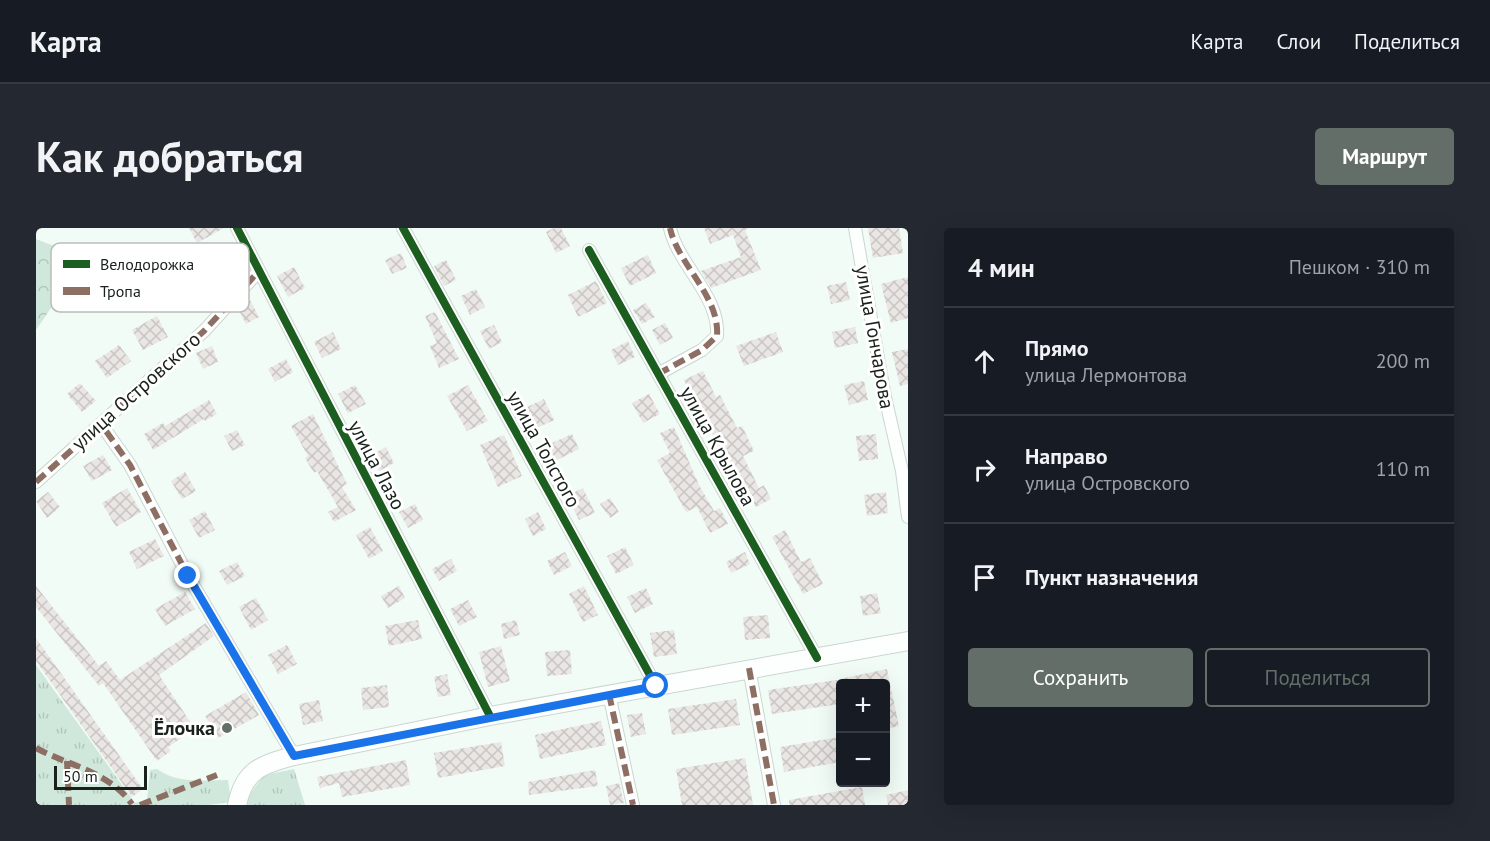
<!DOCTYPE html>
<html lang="ru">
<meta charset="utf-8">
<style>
:root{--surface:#171b24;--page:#242831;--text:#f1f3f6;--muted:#9ea1a6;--line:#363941;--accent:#646e69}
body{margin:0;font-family:"PT Sans",sans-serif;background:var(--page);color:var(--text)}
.controls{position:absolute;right:18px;bottom:18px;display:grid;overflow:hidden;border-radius:6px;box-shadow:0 6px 24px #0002}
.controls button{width:54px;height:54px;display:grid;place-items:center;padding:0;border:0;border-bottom:2px solid var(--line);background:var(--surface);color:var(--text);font:30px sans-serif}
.scale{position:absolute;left:18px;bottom:15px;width:93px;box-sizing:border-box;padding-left:6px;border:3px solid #18211c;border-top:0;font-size:16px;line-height:21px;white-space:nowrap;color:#18211c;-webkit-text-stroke:4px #fff;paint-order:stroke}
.stop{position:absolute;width:18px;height:18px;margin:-14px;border:4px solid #1a73e8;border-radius:50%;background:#fff}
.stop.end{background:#1a73e8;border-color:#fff;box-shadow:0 2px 6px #0008}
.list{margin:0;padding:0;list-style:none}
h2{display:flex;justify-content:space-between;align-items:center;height:78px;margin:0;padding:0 24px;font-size:26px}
h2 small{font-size:20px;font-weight:400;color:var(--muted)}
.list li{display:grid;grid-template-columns:39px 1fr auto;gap:18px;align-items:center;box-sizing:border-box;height:108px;padding:0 24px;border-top:2px solid var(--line)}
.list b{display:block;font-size:22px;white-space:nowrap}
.list p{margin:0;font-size:20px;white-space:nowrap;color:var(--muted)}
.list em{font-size:20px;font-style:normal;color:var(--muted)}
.actions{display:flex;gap:12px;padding:18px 24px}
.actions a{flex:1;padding:14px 0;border:2px solid var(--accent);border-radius:6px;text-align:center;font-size:21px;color:var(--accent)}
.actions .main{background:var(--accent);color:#fff}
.icon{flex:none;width:33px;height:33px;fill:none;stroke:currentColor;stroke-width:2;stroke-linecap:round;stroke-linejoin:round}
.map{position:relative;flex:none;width:872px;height:577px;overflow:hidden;border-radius:6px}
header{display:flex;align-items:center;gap:36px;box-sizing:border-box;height:84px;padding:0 30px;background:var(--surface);border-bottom:2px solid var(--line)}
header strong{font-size:28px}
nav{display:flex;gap:33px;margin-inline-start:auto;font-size:21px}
.intro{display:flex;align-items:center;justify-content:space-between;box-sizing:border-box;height:144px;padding:0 36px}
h1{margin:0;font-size:42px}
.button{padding:15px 27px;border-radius:6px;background:var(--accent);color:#fff;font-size:21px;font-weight:700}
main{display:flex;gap:36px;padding:0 36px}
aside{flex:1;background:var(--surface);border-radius:6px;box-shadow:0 6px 24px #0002}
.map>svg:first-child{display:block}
.grass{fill:url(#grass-tufts)}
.forest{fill:url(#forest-crowns)}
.building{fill:url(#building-cross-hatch)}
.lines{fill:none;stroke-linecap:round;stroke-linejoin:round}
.minor-casing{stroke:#ccd6d0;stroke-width:14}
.secondary-casing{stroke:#ccd6d0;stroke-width:20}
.minor{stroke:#fdfffe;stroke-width:12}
.secondary{stroke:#fdfffe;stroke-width:18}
.quiet{stroke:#8d6e63;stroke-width:6;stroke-dasharray:12 6;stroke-linecap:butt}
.cycleway-casing{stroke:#fff;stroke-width:11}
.cycleway{stroke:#1b5e20;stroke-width:8}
.route{stroke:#1a73e8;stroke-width:8}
.poi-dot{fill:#646e69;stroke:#fff;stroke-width:2}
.labels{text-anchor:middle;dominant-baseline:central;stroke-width:6;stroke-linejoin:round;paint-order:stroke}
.street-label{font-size:20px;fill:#18211c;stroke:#fff}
.poi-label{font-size:20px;font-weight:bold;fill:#18211c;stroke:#fff;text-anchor:end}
.key{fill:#fff;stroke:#babcbb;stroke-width:1.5}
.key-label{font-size:16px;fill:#18211c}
</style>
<header>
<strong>Карта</strong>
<nav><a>Карта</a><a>Слои</a><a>Поделиться</a></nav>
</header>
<div class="intro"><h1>Как добраться</h1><a class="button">Маршрут</a></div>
<main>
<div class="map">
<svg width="872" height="577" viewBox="0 0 872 577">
<defs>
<pattern id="grass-tufts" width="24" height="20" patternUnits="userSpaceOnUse" patternTransform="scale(1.5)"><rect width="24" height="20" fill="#d0e8db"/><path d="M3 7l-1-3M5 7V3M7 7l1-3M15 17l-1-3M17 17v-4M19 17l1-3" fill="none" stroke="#b2c7bb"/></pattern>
<pattern id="forest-crowns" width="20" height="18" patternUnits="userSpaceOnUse" patternTransform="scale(1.5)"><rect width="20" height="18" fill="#d0e8db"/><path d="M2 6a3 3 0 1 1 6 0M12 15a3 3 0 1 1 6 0" fill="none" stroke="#b2c7bb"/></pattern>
<pattern id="building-cross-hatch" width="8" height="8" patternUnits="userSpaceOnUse" patternTransform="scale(1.5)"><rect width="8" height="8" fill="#eae6e3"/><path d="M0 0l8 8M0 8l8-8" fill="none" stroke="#c8c5c2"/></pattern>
</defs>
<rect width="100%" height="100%" fill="#f2fcf7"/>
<path class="grass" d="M0,437L99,575L111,572L114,542L121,541C142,556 167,552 192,552L195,574L173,577H0Z
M258,541L269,577H211V570L228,547Z"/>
<path class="forest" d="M0,11L18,18L34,43L24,67L0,102Z"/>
<path class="building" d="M153,0H188L161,15Z
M518,0H525L534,18L520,25L510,4Z
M668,0H713L709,2L725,42L675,60L665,43L705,29L697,7L674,16Z
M832,0H863L867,25L837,30Z
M365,25L371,40L356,46L349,32Z
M612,27L620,45L594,58L585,40Z
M410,32L420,52L408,58L398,38Z
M258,39L269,60L252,69L241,48Z
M872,49V90L855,95L845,56Z
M560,53L571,75L542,89L532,67Z
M810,54L814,72L795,76L791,58Z
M440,61L449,79L434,87L425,68Z
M214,72L223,89L210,96L201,79Z
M610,75L619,89L606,96L597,82Z
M399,84L423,131L403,140L394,118L401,115L389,88Z
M121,88L132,109L107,122L96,102Z
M629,95L637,110L624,117L616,102Z
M458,97L466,114L453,121L444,103Z
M819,99L822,115L799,120L796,104Z
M297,104L305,121L286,130L278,114Z
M740,104L747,124L708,138L700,118Z
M592,113L599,129L582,137L575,122Z
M83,117L95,133L71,150L59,133Z
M176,118L182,134L167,141L160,125Z
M872,121V156L864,158L856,124Z
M250,131L257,144L239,154L232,141Z
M667,143L680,169L684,167L701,200L706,198L718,223L707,228L723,260L728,257L735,271L720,279L709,258L705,260L693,235L690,236L658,167L656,168L648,152Z
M828,153L832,172L813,177L808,157Z
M44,155L60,173L46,184L31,166Z
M319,157L330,176L312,185L302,166Z
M432,157L452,193L431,203L411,168Z
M613,166L624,186L607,195L596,175Z
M508,171L518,192L497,202L487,181Z
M173,172L181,186L169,193L168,191L117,222L108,206L127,195L129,198Z
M277,186L311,256L306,259L320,282L298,294L292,284L302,279L281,243L278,245L269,230L272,228L255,198Z
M638,199L663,257L678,283L684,280L692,296L674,305L661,279L650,284L621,232L634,225L624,205Z
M201,202L209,217L196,223L188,208Z
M536,206L543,221L513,236L505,220Z
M840,206L842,231L823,233L820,208Z
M468,207L486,248L462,259L444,217Z
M350,219L358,235L343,243L335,227Z
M67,227L76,242L56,253L47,238Z
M149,244L160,263L146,271L135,253Z
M91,260L105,284L80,299L66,275Z
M547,260L559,285L543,292L531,268Z
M12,264L24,279L11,290L0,273Z
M850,264L852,285L831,288L828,267Z
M574,270L583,284L574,290L564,276Z
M379,276L387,292L372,300L363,284Z
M169,283L179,302L163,310L153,292Z
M502,284L510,301L497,308L489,291Z
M334,299L347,323L333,331L320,307Z
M749,302L765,334L774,330L787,356L767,366L736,309Z
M119,311L128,328L101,341L93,324Z
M589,319L598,337L580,346L571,328Z
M529,324L536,338L518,347L511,333Z
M709,324L714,336L695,345L690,334Z
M415,331L421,343L403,353L396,341Z
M201,334L209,348L191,357L183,343Z
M0,358L63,438L70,433L84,452L170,395L178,408L123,447L159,501L132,519L135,523L121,533L67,455L63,458L0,379Z
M363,358L369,370L352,380L345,368Z
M548,358L562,387L547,394L533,366Z
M610,360L617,376L599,385L591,369Z
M149,364L159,381L129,398L119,381Z
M841,365L845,385L827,388L824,368Z
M220,370L232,392L215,402L203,379Z
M432,372L441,389L423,398L414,381Z
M732,387L734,410L709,412L707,389Z
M382,392L386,411L353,418L349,398Z
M480,392L484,407L468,411L465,396Z
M638,402L641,426L618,429L614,405Z
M0,410L107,561L96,569L0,433Z
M251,417L261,436L242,446L232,427Z
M465,418L474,453L452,459L443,424Z
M534,422L536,446L511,448L509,424Z
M851,441L854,456H805L804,451Z
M411,446L415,467L402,469L398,449Z
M801,452L804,476L736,486L732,462Z
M849,456H854L863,498L849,501Z
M351,457L353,479L327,482L325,460Z
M210,464L223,487L182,510L169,488Z
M700,471L704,497L636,507L632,481Z
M283,472L287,493L267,497L263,476Z
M606,485L610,506L595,509L591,487Z
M565,493L570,517L504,531L499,507Z
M804,509V534L748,544L744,519Z
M465,514L469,538L402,550L398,525Z
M709,530L717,577H646L640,541Z
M370,532L374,557L306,569L303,555L284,560L281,549Z
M559,542L562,558L493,567L492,554Z
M583,555L588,575L574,577L570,558Z
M826,559L829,577H753V572Z
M872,562V577H852L850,567Z"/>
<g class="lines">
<g class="minor-casing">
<path id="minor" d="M201,0L454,488
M367,0L620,458
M819,0L849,169L866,243L872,289
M553,22L781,430
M622,146L666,122L681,108C684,68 642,37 634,0
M70,203L94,237L152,348L258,528
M0,254L168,103L222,44
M713,440L738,577
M573,466L597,577"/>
</g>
<g class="secondary-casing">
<path id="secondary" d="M201,577C208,542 226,536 258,528L454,488L872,413"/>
</g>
<use href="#minor" class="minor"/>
<use href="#secondary" class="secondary"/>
<path class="quiet" d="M622,146L666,122L681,108C684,68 642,37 634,0
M70,203L94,237L152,348L258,528
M0,254L168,103L222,44
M713,440L738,577
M573,466L597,577
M0,520C33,538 72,543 96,576
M31,533L33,577
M104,577L181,547"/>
<g class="cycleway-casing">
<path id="cycleway" d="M201,0L454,488
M367,0L620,458
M553,22L781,430"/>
</g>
<use href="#cycleway" class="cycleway"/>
</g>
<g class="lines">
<path class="route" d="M152,348L258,528L620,458"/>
</g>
<circle class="poi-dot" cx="191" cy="500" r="6"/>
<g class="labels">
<g class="street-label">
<text transform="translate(839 109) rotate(80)">улица Гончарова</text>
<text transform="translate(100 163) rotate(-42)">улица Островского</text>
<text transform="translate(682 218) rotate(61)">улица Крылова</text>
<text transform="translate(508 221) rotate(61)">улица Толстого</text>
<text transform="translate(341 237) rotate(62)">улица Лазо</text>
</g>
<g class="poi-label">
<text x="179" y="500">Ёлочка</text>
</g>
</g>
<rect x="15" y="15" width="198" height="69" rx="9" class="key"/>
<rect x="27" y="32" width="27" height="8" fill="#1b5e20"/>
<rect x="27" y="59" width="27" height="8" fill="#8d6e63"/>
<g class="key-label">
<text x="64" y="42">Велодорожка</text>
<text x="64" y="69">Тропа</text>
</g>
</svg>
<div class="controls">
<button>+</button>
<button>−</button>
</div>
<div class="scale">50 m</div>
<div class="stop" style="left:620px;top:458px"></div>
<div class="stop end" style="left:152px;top:348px"></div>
</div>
<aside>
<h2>4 мин<small>Пешком · 310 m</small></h2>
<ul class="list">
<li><svg class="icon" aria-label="ahead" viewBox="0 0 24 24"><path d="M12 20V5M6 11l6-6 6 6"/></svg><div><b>Прямо</b><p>улица Лермонтова</p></div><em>200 m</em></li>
<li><svg class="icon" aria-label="right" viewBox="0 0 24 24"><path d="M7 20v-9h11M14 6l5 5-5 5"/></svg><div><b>Направо</b><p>улица Островского</p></div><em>110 m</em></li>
<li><svg class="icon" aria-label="arrive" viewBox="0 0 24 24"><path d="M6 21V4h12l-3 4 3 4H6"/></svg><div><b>Пункт назначения</b></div></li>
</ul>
<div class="actions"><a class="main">Сохранить</a><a>Поделиться</a></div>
</aside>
</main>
